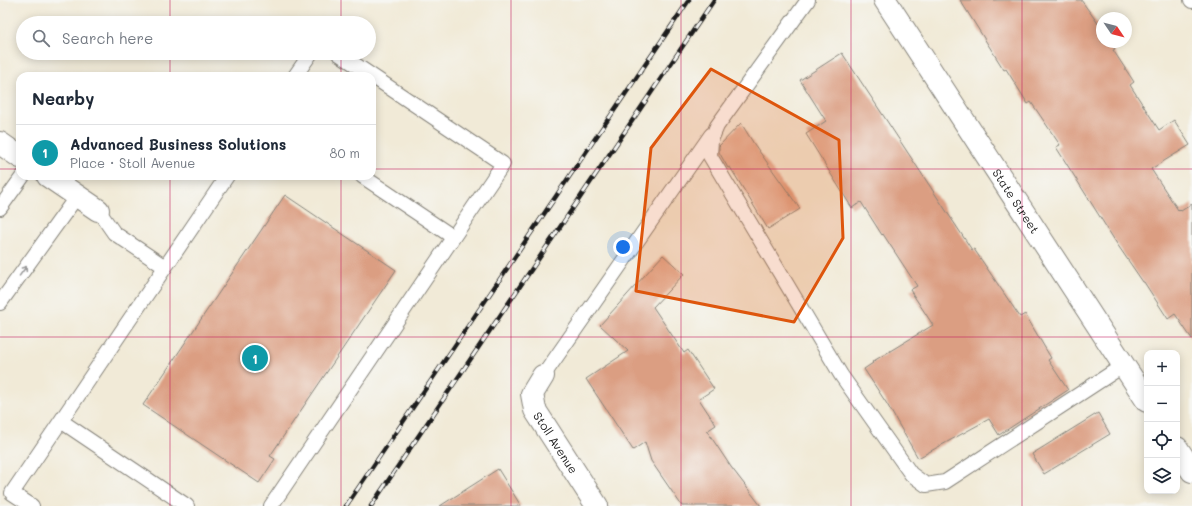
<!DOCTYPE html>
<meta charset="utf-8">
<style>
:root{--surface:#fff;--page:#f2f2f3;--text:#1f2937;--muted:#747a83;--line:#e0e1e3;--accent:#c8321e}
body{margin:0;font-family:Mali,sans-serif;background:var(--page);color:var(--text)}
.controls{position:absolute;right:12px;bottom:12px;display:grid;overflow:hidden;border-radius:8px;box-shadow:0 2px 10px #0003}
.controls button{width:36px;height:36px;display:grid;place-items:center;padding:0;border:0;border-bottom:1px solid var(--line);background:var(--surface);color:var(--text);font:20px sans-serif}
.compass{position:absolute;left:1096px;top:12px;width:36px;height:36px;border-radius:50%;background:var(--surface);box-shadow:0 2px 10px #0003;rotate:125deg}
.you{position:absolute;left:623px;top:247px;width:14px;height:14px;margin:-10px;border:3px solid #fff;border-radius:50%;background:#1a73e8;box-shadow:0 0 0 6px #1a73e833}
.badge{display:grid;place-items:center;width:26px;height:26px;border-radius:50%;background:var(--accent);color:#fff;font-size:13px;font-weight:700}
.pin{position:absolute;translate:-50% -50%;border:2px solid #fff;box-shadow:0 1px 4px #0006}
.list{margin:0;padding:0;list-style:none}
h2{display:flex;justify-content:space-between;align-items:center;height:52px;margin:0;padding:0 16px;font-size:17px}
h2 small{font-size:13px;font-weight:400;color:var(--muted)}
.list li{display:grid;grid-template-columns:26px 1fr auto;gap:12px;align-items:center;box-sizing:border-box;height:56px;padding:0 16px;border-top:1px solid var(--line)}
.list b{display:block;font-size:15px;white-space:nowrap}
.list p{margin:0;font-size:13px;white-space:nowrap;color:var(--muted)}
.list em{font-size:13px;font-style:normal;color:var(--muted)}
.icon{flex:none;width:22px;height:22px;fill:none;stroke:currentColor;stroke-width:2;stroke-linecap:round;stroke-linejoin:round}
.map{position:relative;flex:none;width:1192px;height:506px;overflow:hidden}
.search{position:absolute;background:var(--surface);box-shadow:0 2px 10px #0003;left:16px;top:16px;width:360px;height:44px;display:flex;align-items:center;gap:10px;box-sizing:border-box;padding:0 14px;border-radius:22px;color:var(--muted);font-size:15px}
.panel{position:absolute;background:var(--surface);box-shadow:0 2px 10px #0003;left:16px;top:72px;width:360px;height:108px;border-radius:12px}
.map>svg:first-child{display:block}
.building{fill:#db9e82}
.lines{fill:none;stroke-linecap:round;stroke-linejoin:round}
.service-casing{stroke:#86837a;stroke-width:16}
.minor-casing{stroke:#86837a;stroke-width:24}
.service{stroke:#fff;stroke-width:14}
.minor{stroke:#fff;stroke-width:22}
.rail-casing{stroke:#1c1c1c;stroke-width:4.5}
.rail{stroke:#f6f6f2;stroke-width:3;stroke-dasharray:9;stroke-linecap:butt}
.oneway{stroke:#999}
.marked{fill:#de560d;fill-opacity:0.2;stroke:#de560d;stroke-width:3;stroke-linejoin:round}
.grid{fill:none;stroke:#c2185b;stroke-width:1;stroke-opacity:0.55}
.labels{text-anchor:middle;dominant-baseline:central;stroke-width:3;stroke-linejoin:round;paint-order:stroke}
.street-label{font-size:12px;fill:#1c1c1c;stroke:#f6f6f2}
</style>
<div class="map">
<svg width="1192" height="506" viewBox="0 0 1192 506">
<rect width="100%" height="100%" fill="#f6f6f2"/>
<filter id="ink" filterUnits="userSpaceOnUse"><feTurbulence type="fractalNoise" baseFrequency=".025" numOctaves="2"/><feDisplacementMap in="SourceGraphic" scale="8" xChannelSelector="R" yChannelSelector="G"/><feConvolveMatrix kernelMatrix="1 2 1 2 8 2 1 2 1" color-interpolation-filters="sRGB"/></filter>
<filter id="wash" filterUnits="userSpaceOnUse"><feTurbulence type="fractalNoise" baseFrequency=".012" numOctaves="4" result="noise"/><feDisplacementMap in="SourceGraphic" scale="16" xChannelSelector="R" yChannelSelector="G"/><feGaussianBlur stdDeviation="0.9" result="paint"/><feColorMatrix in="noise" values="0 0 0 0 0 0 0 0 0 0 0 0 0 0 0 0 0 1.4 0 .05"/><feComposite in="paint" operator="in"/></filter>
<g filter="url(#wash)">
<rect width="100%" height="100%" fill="#f1ead7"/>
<g id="blocks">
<path class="building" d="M960,0H1081L1102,29V42H1110L1115,49L1113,50L1134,82L1130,85L1159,130L1174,120L1190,145L1151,169L1178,210L1179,209L1181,211L1192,204V339L1175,314L1168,319L1144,282H1143L1117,244L1056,147L1060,145L1031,102L1028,104L1006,69L1004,70Z
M842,53L972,250L974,249L1020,317L1025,314L1051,358L1048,360L1068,390L999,435L989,419L918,458L887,404L864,369L873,363L872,362L933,325L910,290L917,286L883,234L882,235L861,202L852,208L806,134L826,121L800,80Z
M741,123L754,144L800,209L768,229L730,167L728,168L719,152V146Z
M285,195L396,270L270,456L275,459L259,483L143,405Z
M663,255L684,274L653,307L684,353L688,350L714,389L699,399L716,425L707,431L731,467L761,506H682L651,461L645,442L633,450L586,379L628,351L600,325Z
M1098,413L1110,434L1044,474L1032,454Z
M498,469L521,506H440Z"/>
</g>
</g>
<g filter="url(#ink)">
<use href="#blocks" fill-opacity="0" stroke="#86837a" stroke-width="1"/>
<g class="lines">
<g class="service-casing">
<path id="service" d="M808,0L717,126L711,140L710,156L841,375L911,474L926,485L945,482L1124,365
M1191,0L1192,1
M295,76L311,53
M362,176L453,237
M0,208L23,176
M98,210L114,233L165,267
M0,303L77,196
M543,376L711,135
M61,421L187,506
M32,506L12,493L227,176
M271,506L503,164L338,53"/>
</g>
<g class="minor-casing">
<g id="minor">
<path id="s1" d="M885,0L1147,401"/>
<path d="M0,143L20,157"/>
<path d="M48,176L98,210"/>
<path id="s2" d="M543,376L532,394L535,410L597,506"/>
<path d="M1177,448L1192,471"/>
</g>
</g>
<use href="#service" class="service"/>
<use href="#minor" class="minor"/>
<g class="rail-casing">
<path id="rail" d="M346,506L689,0
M371,506L714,0"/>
</g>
<use href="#rail" class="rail"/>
</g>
<defs><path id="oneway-shaft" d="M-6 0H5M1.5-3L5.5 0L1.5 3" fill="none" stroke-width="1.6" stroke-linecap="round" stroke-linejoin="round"/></defs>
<use class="oneway" href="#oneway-shaft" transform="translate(23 271) rotate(-54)"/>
</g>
<path class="marked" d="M711,69L839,140L843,238L794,322L636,291L651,148Z"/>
<path class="grid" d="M170,0V23M341,0V23M511,0V506M681,0V506M851,0V506M1022,0V506M170,53V76M341,53V76M0,169H20M372,169H1192M170,176V506M341,176V506M0,337H1192"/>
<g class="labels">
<g class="street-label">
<text stroke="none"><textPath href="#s1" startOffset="240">State Street</textPath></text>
<text stroke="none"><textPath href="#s2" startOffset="76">Stoll Avenue</textPath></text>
</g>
</g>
</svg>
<div class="controls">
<button>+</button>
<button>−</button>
<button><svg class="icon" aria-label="locate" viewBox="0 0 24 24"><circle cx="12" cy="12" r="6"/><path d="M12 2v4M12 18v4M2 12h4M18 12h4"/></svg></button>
<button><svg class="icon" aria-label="layers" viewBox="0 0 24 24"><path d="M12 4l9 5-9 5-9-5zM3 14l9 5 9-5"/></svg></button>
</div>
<svg class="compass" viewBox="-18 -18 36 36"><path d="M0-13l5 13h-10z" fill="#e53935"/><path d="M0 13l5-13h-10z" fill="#747a83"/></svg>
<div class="you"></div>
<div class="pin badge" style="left:255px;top:358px;background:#0f9aa8">1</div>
<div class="search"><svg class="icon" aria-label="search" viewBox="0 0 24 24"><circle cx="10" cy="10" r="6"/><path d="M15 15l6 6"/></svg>Search here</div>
<section class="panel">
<h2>Nearby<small></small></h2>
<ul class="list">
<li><span class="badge" style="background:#0f9aa8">1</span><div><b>Advanced Business Solutions</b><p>Place · Stoll Avenue</p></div><em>80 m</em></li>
</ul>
</section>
</div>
